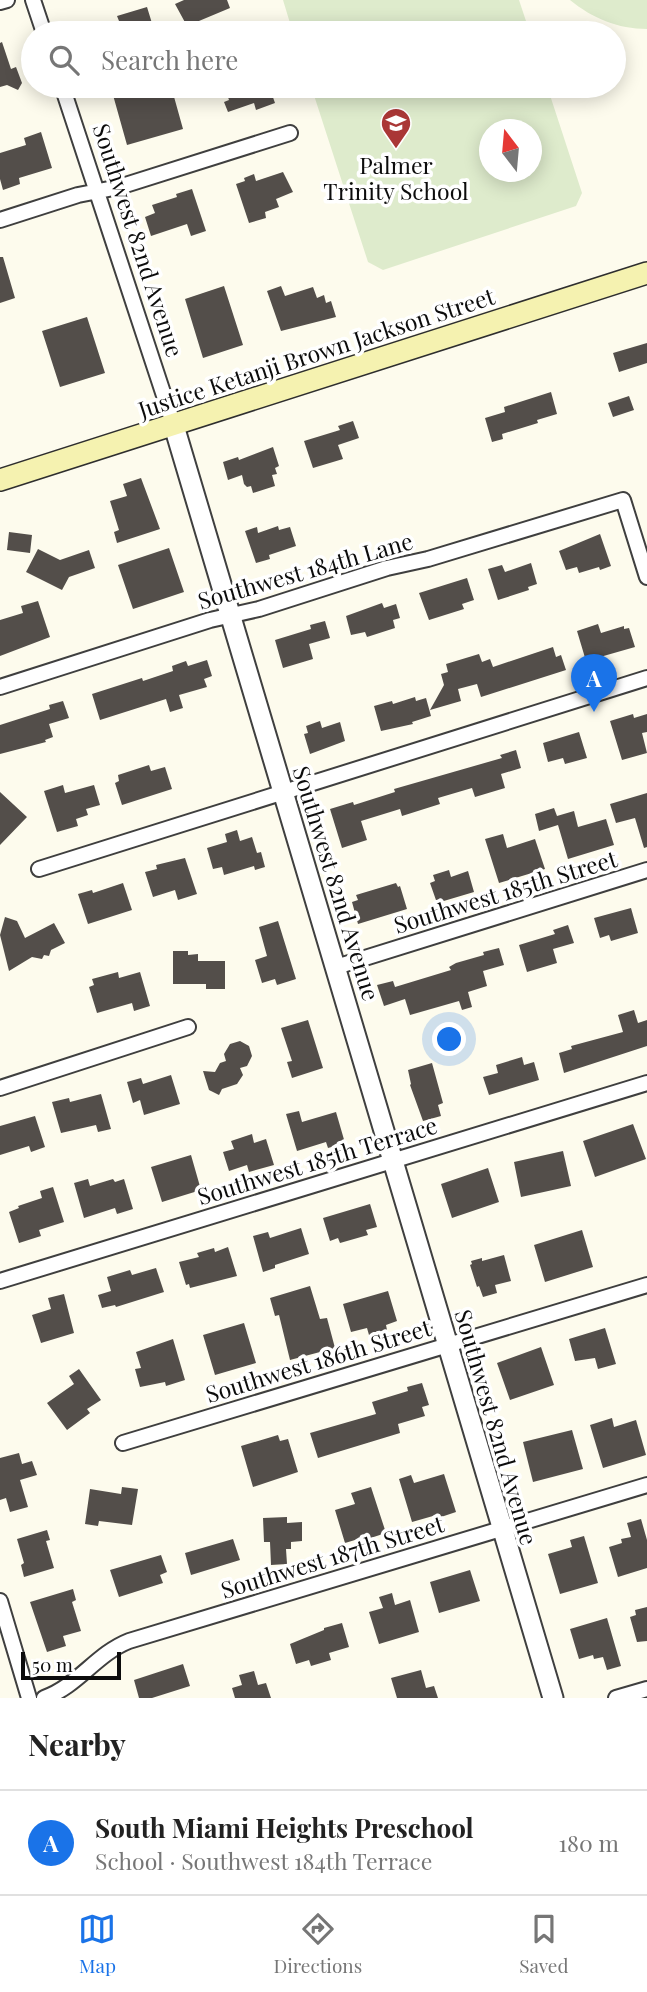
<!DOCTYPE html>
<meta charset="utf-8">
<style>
:root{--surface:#fff;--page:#f2f2f2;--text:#222;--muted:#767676;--line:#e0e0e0;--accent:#1a73e8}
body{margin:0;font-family:"Playfair Display",serif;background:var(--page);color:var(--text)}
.compass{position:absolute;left:479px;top:119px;width:63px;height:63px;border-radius:50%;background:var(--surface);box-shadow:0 4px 18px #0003;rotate:344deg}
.scale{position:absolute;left:21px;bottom:18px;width:100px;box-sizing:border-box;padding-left:7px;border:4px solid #0c0c0c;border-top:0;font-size:19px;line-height:24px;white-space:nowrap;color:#0c0c0c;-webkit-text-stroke:5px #fff;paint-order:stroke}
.you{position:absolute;left:450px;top:1040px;width:24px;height:24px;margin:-18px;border:5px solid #fff;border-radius:50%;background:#1a73e8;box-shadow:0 0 0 10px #1a73e833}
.badge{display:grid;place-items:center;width:46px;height:46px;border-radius:50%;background:var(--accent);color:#fff;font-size:23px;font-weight:700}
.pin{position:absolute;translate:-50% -58px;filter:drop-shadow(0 2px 4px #0008)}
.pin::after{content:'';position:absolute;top:37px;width:24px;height:21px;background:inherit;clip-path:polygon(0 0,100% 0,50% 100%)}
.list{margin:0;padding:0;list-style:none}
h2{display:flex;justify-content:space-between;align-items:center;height:91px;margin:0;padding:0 28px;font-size:30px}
h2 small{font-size:23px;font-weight:400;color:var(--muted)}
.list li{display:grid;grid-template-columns:46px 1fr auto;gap:21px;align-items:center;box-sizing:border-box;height:105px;padding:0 28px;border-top:2px solid var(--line)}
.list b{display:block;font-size:26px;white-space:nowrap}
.list p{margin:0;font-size:23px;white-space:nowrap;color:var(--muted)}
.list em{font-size:23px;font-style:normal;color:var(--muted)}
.icon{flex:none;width:38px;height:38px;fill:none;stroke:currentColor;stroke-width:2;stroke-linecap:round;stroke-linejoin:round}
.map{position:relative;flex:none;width:647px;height:1698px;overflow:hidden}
.search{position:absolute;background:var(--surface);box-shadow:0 4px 18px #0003;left:21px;right:21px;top:21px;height:77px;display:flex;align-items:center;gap:18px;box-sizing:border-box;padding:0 24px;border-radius:38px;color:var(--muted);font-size:26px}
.sheet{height:196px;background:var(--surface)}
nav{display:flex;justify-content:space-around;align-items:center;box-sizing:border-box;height:98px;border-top:2px solid var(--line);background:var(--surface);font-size:19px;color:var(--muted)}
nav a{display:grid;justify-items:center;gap:4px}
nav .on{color:var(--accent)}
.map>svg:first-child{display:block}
.pitch{fill:#deebcc;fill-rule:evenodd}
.building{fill:#534e4a}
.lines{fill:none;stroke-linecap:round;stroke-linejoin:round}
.minor-casing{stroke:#3f3f3f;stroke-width:18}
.tertiary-casing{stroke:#3f3f3f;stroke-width:23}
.secondary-casing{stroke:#2e2e2e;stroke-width:24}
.minor{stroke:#fff;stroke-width:14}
.tertiary{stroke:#fff;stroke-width:19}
.secondary{stroke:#f5f2b0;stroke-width:21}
.labels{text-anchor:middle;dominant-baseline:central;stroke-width:7;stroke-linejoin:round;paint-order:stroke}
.poi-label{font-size:23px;fill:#0c0c0c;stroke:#fff}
.street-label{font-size:23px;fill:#0c0c0c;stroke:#fff}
</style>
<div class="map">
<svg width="647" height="1698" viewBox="0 0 647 1698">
<rect width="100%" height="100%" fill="#fdfbed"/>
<path class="pitch" d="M283,0H519L530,33H293Z
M570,0H647V29C618,29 592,18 570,0Z
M311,86H547L582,193L576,206L383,270L368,262ZM490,130H532V172H490Z"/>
<path class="building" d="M184,0H227L230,8L187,26L175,4Z
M147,7L155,33H88V31L119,21L117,16Z
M2,42L11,69L16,67L22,83L18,90L7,85L0,87V43Z
M145,86H171L183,129L127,145L113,95Z
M224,86H269L275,103L256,110L254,103L228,112L224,102L229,100Z
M41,132L52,168L19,178L20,184L3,190L0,179V153L26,145L24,138Z
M283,172L293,192L276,199L279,207L265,212L266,218L249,223L236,184L245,181L244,178L254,174L256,181Z
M192,189L206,231L191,236L187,224L151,236L145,217L155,213L152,205L177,197L176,194Z
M0,257H3L15,298L0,303Z
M224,286L243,345L203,358L185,299Z
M281,286L285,296L313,287L317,298L324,295L326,303L331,301L336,317L281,331L267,291Z
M87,317L105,373L60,387L42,331Z
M647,343V363L619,372L613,353Z
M551,392L557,414L537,420L538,423L502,434L503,439L492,442L485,418L505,412L504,407Z
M629,396L634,410L613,417L608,403Z
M353,421L359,438L338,445L343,459L313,468L304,441L340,430L338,426Z
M273,447L279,466L275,468L277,474L272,475L275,486L253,493L251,486L247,487L244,484L242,475L228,480L223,462L238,457L239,460Z
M141,478L160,529L117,543L114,532L119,530L110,501L127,496L123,484Z
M278,526L279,530L290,527L296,546L269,555L270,559L256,563L245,531L257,527L258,533Z
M9,532L32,535L30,553L7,550Z
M600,534L611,566L600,570L599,567L579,573L577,567L566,570L559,551Z
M169,548L184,592L133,609L118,565Z
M38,549L60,560L89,550L95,568L69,577L62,590L26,572Z
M531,563L537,584L528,587L529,590L498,600L488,569L502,565L505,572Z
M467,578L474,600L462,604L464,609L429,620L419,593Z
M38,601L50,637L0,656V620L23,613L21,606Z
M382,603L384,608L396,604L400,618L393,620L395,628L367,637L365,632L351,635L346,616Z
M325,621L330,638L309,644L313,659L283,668L275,640L311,629L310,625Z
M598,624L601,633L624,626V629L629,628L635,647L586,661L577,631Z
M553,647L556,657L561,655L566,670L481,697L477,684L458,689L461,701L430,710L444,685L441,674L448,672L446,664L479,654L482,662L490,659L493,667Z
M207,660L212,676L204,679L207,687L179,695L183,708L170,712L166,699L100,720L92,694L142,678L143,681L173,671L172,666L186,661L188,666Z
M415,697L416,701L426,698L431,716L412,722L413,724L381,731L374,706L392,701L393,704Z
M63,701L69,718L49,724L53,737L45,740L46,742L0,754V725L50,709L49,705Z
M633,714L634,718L647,714V732L642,733L647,753L622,760L610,721Z
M320,721L322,728L340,722L345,741L310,754L304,734L308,733L306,726Z
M579,732L587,758L565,764L563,758L548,762L543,743Z
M516,750L521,768L501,774L505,788L475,797L472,788L438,798L440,804L402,816L400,809L361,821L367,840L342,848L330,809L353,802L354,805L395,792L394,789L502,758L500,755Z
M149,765L151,771L165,767L172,789L122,805L115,783L119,781L118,775Z
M63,785L65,793L94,785L100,805L86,809L88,815L76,819L78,826L57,832L44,791Z
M0,792L27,817L0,845Z
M647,793V847L644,848L635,818L616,823L610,804Z
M554,808L557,816L574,811L578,827L606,819L614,845L568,859L558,825L539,831L535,814Z
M237,830L240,841L252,837L257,853L261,852L265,867L255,870L254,866L224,875L222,867L213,869L207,848L227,842L225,834Z
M503,834L507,848L535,839L545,869L499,883L485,839Z
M185,858L197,894L178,900L175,890L153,897L145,872L157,869L156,865Z
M449,870L451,877L468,871L474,892L437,903L430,883L435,881L433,875Z
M123,883L132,910L88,924L78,894L92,890L93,893Z
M396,883L398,887L400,886L407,909L358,924L352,902L358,900L356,895Z
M631,908L638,933L611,941L609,935L600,938L594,918Z
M5,917L17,921L25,938L54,923L65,943L51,950L49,956L44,955L42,959L32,957L9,971L0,935Z
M278,921L296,979L277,985L275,979L262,983L255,960L267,956L259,927Z
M568,925L574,943L553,949L557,963L527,972L519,945L555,934L553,930Z
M499,948L504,965L483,971L487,986L468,992L472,1007L462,1010L459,1001L410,1015L405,999L384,1006L377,985L393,981L395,987L451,970L449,967L456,963L484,955L483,952Z
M173,951H188V955L198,954V961H225V989H206V984H173Z
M118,972L119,978L140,972L150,1006L134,1011L132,1003L97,1013L89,987L94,985L92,979Z
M634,1010L638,1023L647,1020V1046L564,1073L559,1053L572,1049L571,1046L623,1032L618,1015Z
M308,1020L323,1068L292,1078L287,1062L292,1061L281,1028Z
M240,1041L249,1046L252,1056L247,1066L240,1068L243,1075L237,1084L222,1089L219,1095L209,1090L203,1071L215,1072L220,1063L226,1061L224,1054L230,1044Z
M522,1057L524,1065L534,1062L539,1080L489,1095L483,1077L498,1073L496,1065Z
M432,1063L443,1103L438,1105L441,1116L423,1121L410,1085L411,1084L408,1070Z
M171,1075L180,1104L144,1115L140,1100L133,1103L127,1082L141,1078L143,1084Z
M101,1094L111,1129L98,1132L96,1125L61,1133L52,1102L69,1098L70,1102Z
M299,1111L302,1122L336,1112L345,1143L328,1148L326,1142L297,1151L286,1114Z
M35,1116L45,1147L31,1152L29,1146L0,1155V1126Z
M633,1124L646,1159L595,1177L583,1141Z
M252,1134L254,1143L266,1139L274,1165L249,1172L247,1165L229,1171L223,1152L234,1149L231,1141Z
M563,1151L571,1186L521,1197L514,1162Z
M191,1155L201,1190L162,1202L151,1167Z
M488,1168L499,1202L452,1218L441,1184Z
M88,1179L90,1186L113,1179L115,1182L124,1179L133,1209L117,1214L115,1208L84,1218L74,1183Z
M53,1187L64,1222L39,1230L41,1236L19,1243L9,1212L19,1208L18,1206L42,1198L40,1191Z
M370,1204L377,1227L366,1230L368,1235L340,1243L338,1238L330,1241L323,1218Z
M301,1228L309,1254L275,1265V1268L263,1272L253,1236L268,1232L270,1238Z
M582,1230L593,1267L545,1282L534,1245Z
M228,1247L237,1276L190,1288L189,1284L186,1285L179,1262L199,1257L197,1253L214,1248L215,1252Z
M504,1255L511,1281L495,1285L497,1293L483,1297L479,1286L477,1287L470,1265L472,1264L471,1261L482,1258V1261Z
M156,1268L164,1292L116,1307L115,1305L102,1308L98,1295L111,1291L107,1277L130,1270L132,1275Z
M310,1286L320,1319L327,1318L335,1348L290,1360L279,1315L275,1316L270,1298Z
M388,1291L397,1321L386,1325L387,1330L369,1335L367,1328L351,1332L343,1304Z
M64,1294L74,1333L41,1343L32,1315L51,1309L48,1298Z
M244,1323L256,1363L215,1375L203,1335Z
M605,1328L616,1364L598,1369L595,1358L575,1361L569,1339Z
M173,1339L185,1380L166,1386L165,1382L140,1387L135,1369L141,1368L136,1352Z
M541,1347L554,1385L510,1400L497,1363Z
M79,1369L101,1400L87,1409L90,1413L67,1430L47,1403L74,1384L69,1376Z
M422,1383L429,1405L422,1407L425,1416L398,1424L400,1433L318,1458L310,1433L376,1414L372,1402L408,1391L407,1387Z
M612,1418L614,1427L636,1420L646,1455L603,1468L590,1425Z
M572,1430L583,1469L533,1482L523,1442Z
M278,1435L280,1441L288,1439L298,1472L253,1487L241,1446Z
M19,1453L22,1464L32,1461L37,1475L20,1480L28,1507L10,1512L6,1498L0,1500V1458Z
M444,1474L456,1512L441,1517L440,1514L412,1522L399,1479L411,1475L414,1483Z
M122,1487L138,1489L132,1525L99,1521L98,1526L85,1524L90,1489L121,1494Z
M371,1487L386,1533L355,1543V1540L345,1543L335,1510L355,1504L351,1493Z
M287,1517V1523L302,1522V1541L291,1542V1549H286L287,1564L271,1565L270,1542H264L263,1518Z
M641,1519L647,1540V1568L618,1577L609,1547L622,1543L621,1539L631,1537L627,1523Z
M47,1530L50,1540L46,1541L54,1568L24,1577L21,1565L24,1563L17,1539Z
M584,1536L598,1583L560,1594L548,1554L572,1547L570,1540Z
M233,1539L240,1560L191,1575L185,1553Z
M161,1555L167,1572L160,1575L163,1583L119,1597L110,1570Z
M470,1570L480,1601L439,1613L430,1582Z
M73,1589L76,1600L72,1602L81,1631L63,1636L66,1646L47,1652L30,1602Z
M392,1593L395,1605L410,1600L419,1632L379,1644L369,1612L383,1608L379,1597Z
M647,1607V1641L637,1642L630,1617L636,1615L635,1610Z
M607,1618L621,1666L607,1670L603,1657L594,1659L593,1655L579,1659L570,1629Z
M342,1623L349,1647L329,1653L331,1660L311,1666L309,1660L296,1664L290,1644L324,1630V1628Z
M183,1664L190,1686L152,1698H139L134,1680Z
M421,1670L426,1688L434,1686L438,1698H397L391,1678Z
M254,1671L258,1685L266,1683L271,1698H235L232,1688L242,1685L239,1675Z"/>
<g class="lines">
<g class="minor-casing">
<path id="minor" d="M33,0L44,33
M0,2L7,0
M62,86L174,426
M0,220L78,195L119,187L290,133
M0,687L210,620L259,609L387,568L428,559L623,500L647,577
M39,869L647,678
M336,967L647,870
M0,1088L188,1027
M0,1281L647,1083
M123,1443L647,1285
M0,1601L29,1698
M44,1698C78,1686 96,1654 129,1641L647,1485
M616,1698L647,1689"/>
</g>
<g class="tertiary-casing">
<path id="tertiary" d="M174,426L553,1698"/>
</g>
<g class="secondary-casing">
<path id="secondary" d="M0,480L647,273"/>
</g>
<use href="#minor" class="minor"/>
<use href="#tertiary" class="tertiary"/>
<use href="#secondary" class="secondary"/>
</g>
<defs>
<g id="school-pin" transform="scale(1.575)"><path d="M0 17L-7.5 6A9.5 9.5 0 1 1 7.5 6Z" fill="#aa3736" stroke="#fff"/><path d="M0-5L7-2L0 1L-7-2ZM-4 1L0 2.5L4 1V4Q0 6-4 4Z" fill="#fff"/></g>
</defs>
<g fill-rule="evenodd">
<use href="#school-pin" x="396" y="123"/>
</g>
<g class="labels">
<g class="poi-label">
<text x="396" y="164">Palmer<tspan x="396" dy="26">Trinity School</tspan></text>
</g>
<g class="street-label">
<text transform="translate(139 240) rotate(72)">Southwest 82nd Avenue</text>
<text transform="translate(316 352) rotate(-18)">Justice Ketanji Brown Jackson Street</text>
<text transform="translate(305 570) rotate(-16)">Southwest 184th Lane</text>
<text transform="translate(337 883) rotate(73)">Southwest 82nd Avenue</text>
<text transform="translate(505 891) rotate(-17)">Southwest 185th Street</text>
<text transform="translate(317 1160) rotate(-17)">Southwest 185th Terrace</text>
<text transform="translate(318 1360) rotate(-17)">Southwest 186th Street</text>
<text transform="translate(497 1427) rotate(74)">Southwest 82nd Avenue</text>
<text transform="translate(332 1556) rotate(-17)">Southwest 187th Street</text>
</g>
</g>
</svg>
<svg class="compass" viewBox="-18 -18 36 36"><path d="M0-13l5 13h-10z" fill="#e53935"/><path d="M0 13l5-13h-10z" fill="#767676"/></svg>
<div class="scale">50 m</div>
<div class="you"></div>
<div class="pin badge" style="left:594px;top:712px">A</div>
<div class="search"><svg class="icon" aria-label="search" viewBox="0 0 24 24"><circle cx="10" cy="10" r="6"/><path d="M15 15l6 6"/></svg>Search here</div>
</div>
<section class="sheet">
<h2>Nearby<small></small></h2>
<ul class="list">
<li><span class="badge">A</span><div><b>South Miami Heights Preschool</b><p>School · Southwest 184th Terrace</p></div><em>180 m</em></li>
</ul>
</section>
<nav>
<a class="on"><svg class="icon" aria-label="map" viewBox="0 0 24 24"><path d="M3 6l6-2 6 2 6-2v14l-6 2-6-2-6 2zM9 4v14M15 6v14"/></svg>Map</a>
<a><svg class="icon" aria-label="directions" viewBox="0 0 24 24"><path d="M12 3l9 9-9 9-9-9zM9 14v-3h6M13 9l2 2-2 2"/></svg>Directions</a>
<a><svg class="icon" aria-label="saved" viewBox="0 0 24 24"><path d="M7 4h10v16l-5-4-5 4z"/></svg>Saved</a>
</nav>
